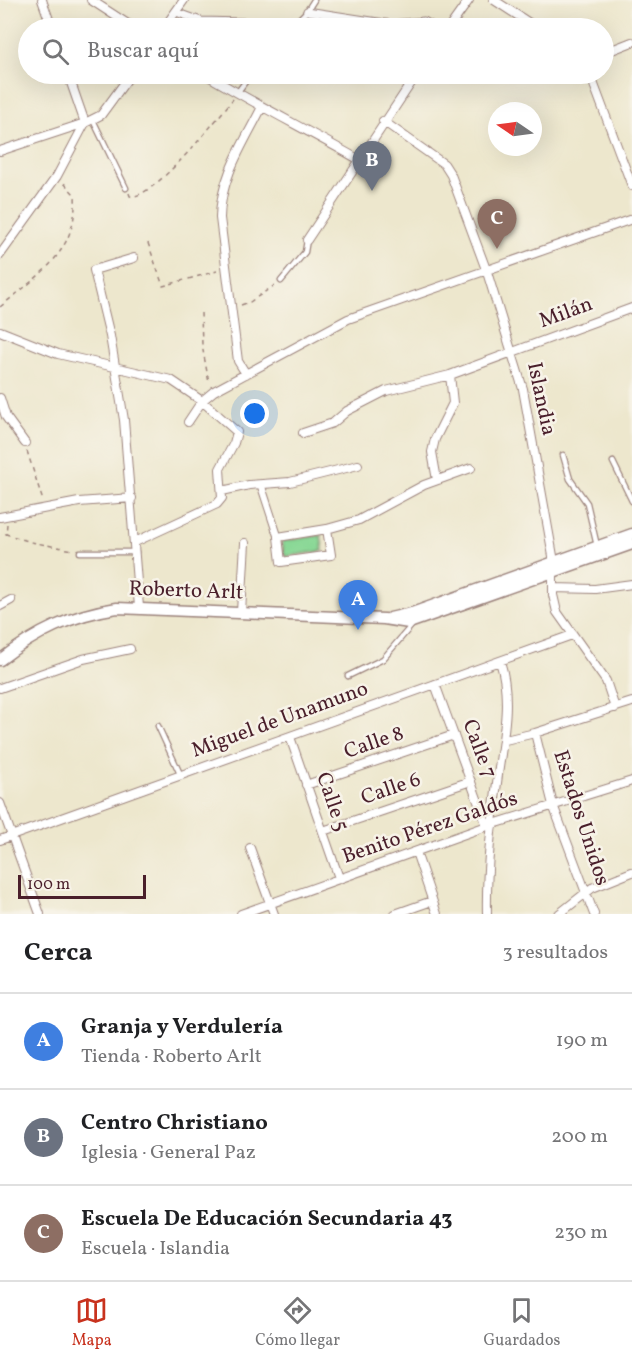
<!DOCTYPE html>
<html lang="es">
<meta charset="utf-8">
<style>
:root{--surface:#fff;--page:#f2f2f2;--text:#202124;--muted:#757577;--line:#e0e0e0;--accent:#c8321e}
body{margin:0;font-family:Vollkorn,serif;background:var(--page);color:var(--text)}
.compass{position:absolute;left:488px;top:102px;width:54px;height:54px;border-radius:50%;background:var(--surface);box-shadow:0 6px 24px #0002;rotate:283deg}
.scale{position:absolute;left:18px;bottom:15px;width:128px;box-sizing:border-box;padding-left:6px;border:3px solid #4a1f2b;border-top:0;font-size:16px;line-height:21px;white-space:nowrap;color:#4a1f2b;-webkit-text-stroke:4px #f7f3e8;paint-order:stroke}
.you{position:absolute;left:255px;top:414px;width:21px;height:21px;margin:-15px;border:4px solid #fff;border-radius:50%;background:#1a73e8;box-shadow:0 0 0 9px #1a73e833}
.badge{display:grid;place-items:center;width:39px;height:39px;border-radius:50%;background:var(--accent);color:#fff;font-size:20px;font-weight:700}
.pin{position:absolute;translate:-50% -50px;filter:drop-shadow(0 2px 3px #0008)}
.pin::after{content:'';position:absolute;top:32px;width:21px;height:18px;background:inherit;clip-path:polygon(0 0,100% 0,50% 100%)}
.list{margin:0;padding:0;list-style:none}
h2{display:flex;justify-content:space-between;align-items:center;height:78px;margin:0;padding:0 24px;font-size:26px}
h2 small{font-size:20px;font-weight:400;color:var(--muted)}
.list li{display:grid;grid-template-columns:39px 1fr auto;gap:18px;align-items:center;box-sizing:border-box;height:96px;padding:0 24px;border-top:2px solid var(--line)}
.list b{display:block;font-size:22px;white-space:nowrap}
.list p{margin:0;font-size:20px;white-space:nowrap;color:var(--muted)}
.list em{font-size:20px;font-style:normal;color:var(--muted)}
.icon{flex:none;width:33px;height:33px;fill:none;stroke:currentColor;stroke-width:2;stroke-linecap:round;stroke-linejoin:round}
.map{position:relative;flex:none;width:632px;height:914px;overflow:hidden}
.search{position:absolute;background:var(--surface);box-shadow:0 6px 24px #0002;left:18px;right:18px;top:18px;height:66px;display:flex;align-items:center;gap:15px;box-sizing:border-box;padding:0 21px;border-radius:33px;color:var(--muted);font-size:22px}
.sheet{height:366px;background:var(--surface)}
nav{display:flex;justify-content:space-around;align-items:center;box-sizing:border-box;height:84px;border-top:2px solid var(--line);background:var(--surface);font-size:16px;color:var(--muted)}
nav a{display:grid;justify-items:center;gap:3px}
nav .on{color:var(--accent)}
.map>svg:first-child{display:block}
.green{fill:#8ad896;stroke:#6a7c60;stroke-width:1.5}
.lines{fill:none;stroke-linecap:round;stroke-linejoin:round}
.service-casing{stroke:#9c837c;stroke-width:7}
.pedestrian-casing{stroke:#9c837c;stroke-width:9}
.minor-casing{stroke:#9c837c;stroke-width:10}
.tertiary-casing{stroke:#9c837c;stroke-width:13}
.path{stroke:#9c837c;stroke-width:1.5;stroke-dasharray:4.5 4.5;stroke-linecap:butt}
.service{stroke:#fff;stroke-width:4.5}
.pedestrian{stroke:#fff;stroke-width:7}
.minor{stroke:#fff;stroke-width:8}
.tertiary{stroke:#fff;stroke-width:10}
.labels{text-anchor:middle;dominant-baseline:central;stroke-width:5;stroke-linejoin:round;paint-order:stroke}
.street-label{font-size:21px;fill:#4a1f2b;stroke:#f7f3e8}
</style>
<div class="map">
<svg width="632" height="914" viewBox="0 0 632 914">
<rect width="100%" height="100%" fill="#f7f3e8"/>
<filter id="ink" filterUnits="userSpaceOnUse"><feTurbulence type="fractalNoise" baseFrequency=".0167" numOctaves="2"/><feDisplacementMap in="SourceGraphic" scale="12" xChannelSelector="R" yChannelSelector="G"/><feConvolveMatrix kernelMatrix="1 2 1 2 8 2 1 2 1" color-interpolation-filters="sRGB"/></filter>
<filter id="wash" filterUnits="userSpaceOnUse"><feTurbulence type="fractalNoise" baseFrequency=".008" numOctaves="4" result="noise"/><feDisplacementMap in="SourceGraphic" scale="24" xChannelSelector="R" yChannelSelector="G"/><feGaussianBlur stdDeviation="1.35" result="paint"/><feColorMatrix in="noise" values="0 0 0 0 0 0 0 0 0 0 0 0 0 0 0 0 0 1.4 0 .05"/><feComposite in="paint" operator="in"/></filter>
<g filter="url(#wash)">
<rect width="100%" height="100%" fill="#ede7cd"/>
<path class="green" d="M321,535L323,551L284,557L282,541Z"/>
</g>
<g filter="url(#ink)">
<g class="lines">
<g class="service-casing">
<path id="service" d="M290,28L307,11L314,0
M237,93L251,74
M93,120L126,188
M281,281L305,252L307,240
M563,455L570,479L587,503L597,546
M613,462L632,501
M80,552H136
M348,676L383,659L412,625
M158,726L181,776"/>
</g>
<g class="pedestrian-casing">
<path id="pedestrian" d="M307,11L391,24L424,21L436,28
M176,12L201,21L243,22L284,28
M261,485L278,537"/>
</g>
<g class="minor-casing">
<path id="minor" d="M42,0L52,28
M91,0L134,28
M494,0L537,28
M164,28L184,0
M449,28L469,0
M604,53L632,42
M205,74C255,104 307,130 358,159
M590,74L632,186
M383,121L444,164L451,175L487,272L523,389L553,556V595L557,612L606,681L615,708
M0,151L85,123L68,74
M307,240L417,74
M0,255L57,176L85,123L101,115L131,74
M134,258L94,270L110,336L124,420L139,607
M0,331L58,354L171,380L202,401L214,391L348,319L632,219
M246,374L238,361L220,218C220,178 244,143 262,107
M0,398L6,417L25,443
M303,433L333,423L347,411L386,391L450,375L632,308
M437,480L432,452L435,439L453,403L450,375
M222,491L249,485L290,482L358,465
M0,517L79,502L132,498
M327,529L331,555L281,562L278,537L327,529L359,520L424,485L471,468
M135,542L217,504L222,498L220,469L234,443L237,432L202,401L188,422
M553,588L595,589L632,584
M0,606L11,600
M241,612L245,543
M435,684L487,826
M0,688L83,659L130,649
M535,733L553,805L594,914
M290,737L339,878
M505,740L535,733L632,702
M306,785L454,735
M0,803L40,914
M323,831L471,781
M0,840L572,635
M250,848L274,914
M416,852L437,914
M241,914L487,826L632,781
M395,914L432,901
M487,914C486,868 492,821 498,775C503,737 512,699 500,661
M559,914L592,888L632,872"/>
</g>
<g class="tertiary-casing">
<path id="tertiary" d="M390,618L412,613L632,534
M0,660C36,632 71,615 117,608L384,619L409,623L632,544"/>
</g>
<path class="path" d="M129,193L130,196C152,201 219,117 233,99
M148,243L163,286L217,271
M241,305L250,302L275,285
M0,307C39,275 78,252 75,195L62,181
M201,313L202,345L209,383
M27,451L43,501
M7,524L6,534L31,542L73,550"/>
<use href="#service" class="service"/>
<use href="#pedestrian" class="pedestrian"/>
<use href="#minor" class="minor"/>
<use href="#tertiary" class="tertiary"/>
</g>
</g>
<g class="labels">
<g class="street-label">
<text transform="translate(566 313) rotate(-20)">Milán</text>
<text transform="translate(541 399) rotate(78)">Islandia</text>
<text transform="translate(186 591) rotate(2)">Roberto Arlt</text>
<text transform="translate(280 720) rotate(-20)">Miguel de Unamuno</text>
<text transform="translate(374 743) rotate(-19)">Calle 8</text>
<text transform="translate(479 749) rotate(69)">Calle 7</text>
<text transform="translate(391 789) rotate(-19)">Calle 6</text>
<text transform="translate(332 802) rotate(71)">Calle 5</text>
<text transform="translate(581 818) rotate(72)">Estados Unidos</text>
<text transform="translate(430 828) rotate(-19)">Benito Pérez Galdós</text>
</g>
</g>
</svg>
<svg class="compass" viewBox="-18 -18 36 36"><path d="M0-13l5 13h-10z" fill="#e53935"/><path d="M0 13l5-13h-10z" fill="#757577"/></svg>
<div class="scale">100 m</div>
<div class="you"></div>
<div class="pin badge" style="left:358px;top:630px;background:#3f7fe0">A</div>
<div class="pin badge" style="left:372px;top:191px;background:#6b7280">B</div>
<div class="pin badge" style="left:497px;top:249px;background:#8d6e63">C</div>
<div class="search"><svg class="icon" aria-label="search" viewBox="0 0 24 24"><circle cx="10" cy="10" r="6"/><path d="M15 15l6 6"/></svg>Buscar aquí</div>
</div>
<section class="sheet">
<h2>Cerca<small>3 resultados</small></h2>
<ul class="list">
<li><span class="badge" style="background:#3f7fe0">A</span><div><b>Granja y Verdulería</b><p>Tienda · Roberto Arlt</p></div><em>190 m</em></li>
<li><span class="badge" style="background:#6b7280">B</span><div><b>Centro Christiano</b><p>Iglesia · General Paz</p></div><em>200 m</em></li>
<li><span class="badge" style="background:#8d6e63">C</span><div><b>Escuela De Educación Secundaria 43</b><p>Escuela · Islandia</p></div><em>230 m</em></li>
</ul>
</section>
<nav>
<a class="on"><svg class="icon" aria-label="map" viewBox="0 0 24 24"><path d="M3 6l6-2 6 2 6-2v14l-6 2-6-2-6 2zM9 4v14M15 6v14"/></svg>Mapa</a>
<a><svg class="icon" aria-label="directions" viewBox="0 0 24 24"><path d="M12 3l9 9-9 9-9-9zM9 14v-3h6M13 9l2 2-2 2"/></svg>Cómo llegar</a>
<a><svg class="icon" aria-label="saved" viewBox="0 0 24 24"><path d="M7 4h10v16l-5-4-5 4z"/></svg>Guardados</a>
</nav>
